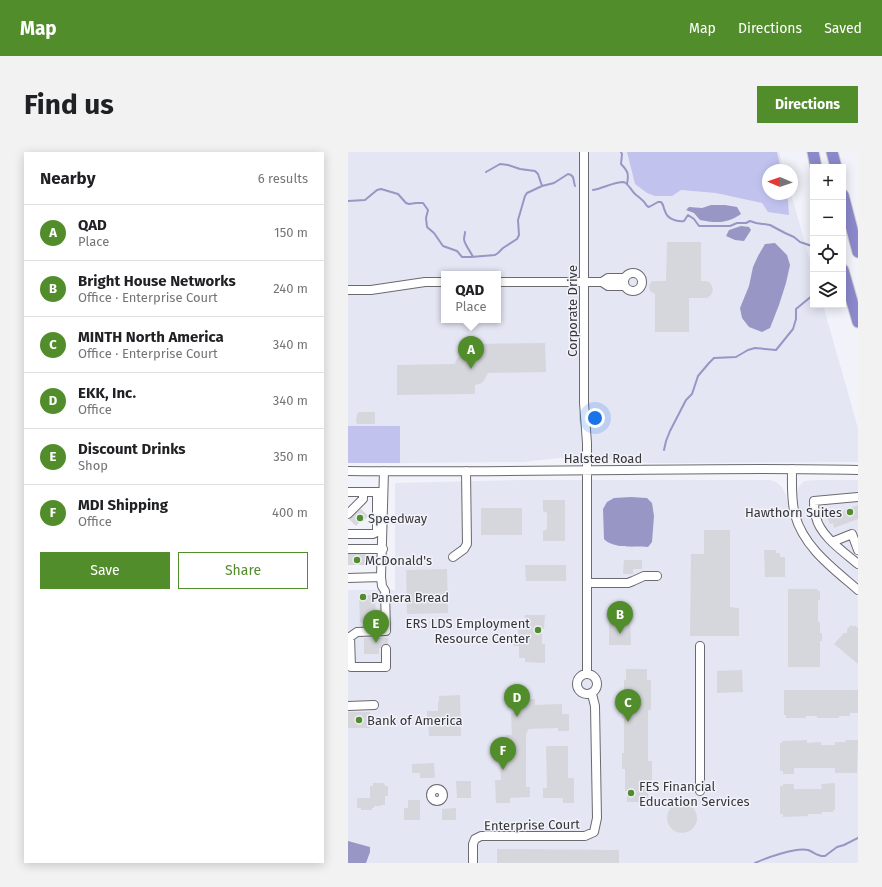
<!DOCTYPE html>
<meta charset="utf-8">
<style>
:root{--surface:#fff;--page:#f2f2f2;--text:#202124;--muted:#757577;--line:#e0e0e0;--accent:#528d2b}
body{margin:0;font-family:"Fira Sans",sans-serif;background:var(--page);color:var(--text)}
.controls{position:absolute;right:12px;top:12px;display:grid;overflow:hidden;border-radius:0px;box-shadow:0 2px 10px #0003}
.controls button{width:36px;height:36px;display:grid;place-items:center;padding:0;border:0;border-bottom:1px solid var(--line);background:var(--surface);color:var(--text);font:20px sans-serif}
.compass{position:absolute;left:414px;top:12px;width:36px;height:36px;border-radius:50%;background:var(--surface);box-shadow:0 2px 10px #0003;rotate:272deg}
.you{position:absolute;left:247px;top:266px;width:14px;height:14px;margin:-10px;border:3px solid #fff;border-radius:50%;background:#1a73e8;box-shadow:0 0 0 6px #1a73e833}
.badge{display:grid;place-items:center;width:26px;height:26px;border-radius:50%;background:var(--accent);color:#fff;font-size:13px;font-weight:700}
.pin{position:absolute;translate:-50% -33px;filter:drop-shadow(0 1px 2px #0008)}
.pin::after{content:'';position:absolute;top:21px;width:14px;height:12px;background:inherit;clip-path:polygon(0 0,100% 0,50% 100%)}
.popup{position:absolute;left:93px;top:119px;width:60px;height:52px;box-sizing:border-box;display:grid;place-content:center;border-radius:0px;background:var(--surface);filter:drop-shadow(0 1px 3px #0005);font-size:13px;white-space:nowrap;color:var(--muted)}
.popup b{font-size:15px;color:var(--text)}
.popup::after{content:'';position:absolute;left:50%;top:100%;margin-left:-8px;border:8px solid transparent;border-top-color:var(--surface)}
.list{margin:0;padding:0;list-style:none}
h2{display:flex;justify-content:space-between;align-items:center;height:52px;margin:0;padding:0 16px;font-size:17px}
h2 small{font-size:13px;font-weight:400;color:var(--muted)}
.list li{display:grid;grid-template-columns:26px 1fr auto;gap:12px;align-items:center;box-sizing:border-box;height:56px;padding:0 16px;border-top:1px solid var(--line)}
.list b{display:block;font-size:15px;white-space:nowrap}
.list p{margin:0;font-size:13px;white-space:nowrap;color:var(--muted)}
.list em{font-size:13px;font-style:normal;color:var(--muted)}
.actions{display:flex;gap:8px;padding:12px 16px}
.actions a{flex:1;padding:9px 0;border:1px solid var(--accent);border-radius:0px;text-align:center;font-size:14px;color:var(--accent)}
.actions .main{background:var(--accent);color:#fff}
.icon{flex:none;width:22px;height:22px;fill:none;stroke:currentColor;stroke-width:2;stroke-linecap:round;stroke-linejoin:round}
.map{position:relative;flex:none;width:510px;height:711px;overflow:hidden;border-radius:0px}
header{display:flex;align-items:center;gap:24px;box-sizing:border-box;height:56px;padding:0 20px;background:var(--accent);color:#fff}
header strong{font-size:19px}
nav{display:flex;gap:22px;margin-inline-start:auto;font-size:14px}
.intro{display:flex;align-items:center;justify-content:space-between;box-sizing:border-box;height:96px;padding:0 24px}
h1{margin:0;font-size:28px}
.button{padding:10px 18px;border-radius:0px;background:var(--accent);color:#fff;font-size:14px;font-weight:700}
main{display:flex;gap:24px;padding:0 24px}
aside{flex:1;background:var(--surface);border-radius:0px;box-shadow:0 2px 10px #0003}
.map>svg:first-child{display:block}
.built{fill:#e5e6f4;fill-rule:evenodd}
.green{fill:#c2c2ef}
.water{fill:#9796c5}
.lines{fill:none;stroke-linecap:round;stroke-linejoin:round}
.stream{stroke:#9796c5;stroke-width:2}
.building{fill:#d6d6dd}
.minor-casing{stroke:#6a6a70;stroke-width:10}
.highway-casing{stroke:#cfcfcf;stroke-width:13}
.minor{stroke:#fff;stroke-width:8}
.highway{stroke:#8b89cb;stroke-width:11}
.poi-dot{fill:#528d2b;stroke:#f2f2fa;stroke-width:1.5}
.labels{text-anchor:middle;dominant-baseline:central;stroke-width:3;stroke-linejoin:round;paint-order:stroke}
.street-label{font-size:13px;fill:#363639;stroke:#f2f2fa}
.poi-label{font-size:13px;fill:#363639;stroke:#f2f2fa;text-anchor:start}
</style>
<header>
<strong>Map</strong>
<nav><a>Map</a><a>Directions</a><a>Saved</a></nav>
</header>
<div class="intro"><h1>Find us</h1><a class="button">Directions</a></div>
<main>
<aside>
<h2>Nearby<small>6 results</small></h2>
<ul class="list">
<li><span class="badge">A</span><div><b>QAD</b><p>Place</p></div><em>150 m</em></li>
<li><span class="badge">B</span><div><b>Bright House Networks</b><p>Office · Enterprise Court</p></div><em>240 m</em></li>
<li><span class="badge">C</span><div><b>MINTH North America</b><p>Office · Enterprise Court</p></div><em>340 m</em></li>
<li><span class="badge">D</span><div><b>EKK, Inc.</b><p>Office</p></div><em>340 m</em></li>
<li><span class="badge">E</span><div><b>Discount Drinks</b><p>Shop</p></div><em>350 m</em></li>
<li><span class="badge">F</span><div><b>MDI Shipping</b><p>Office</p></div><em>400 m</em></li>
</ul>
<div class="actions"><a class="main">Save</a><a>Share</a></div>
</aside>
<div class="map">
<svg width="510" height="711" viewBox="0 0 510 711">
<rect width="100%" height="100%" fill="#f2f2fa"/>
<path class="built" d="M0,0H431L436,18H420V42H443L465,119V153H475L510,276V310L328,311H302L276,308L212,306L176,310L52,311V274H0ZM96,122H150V168H96Z
M176,328H422L428,330L434,335L438,343L442,366L449,382L452,388L461,400L468,408L510,445V711H0V438H47V331Z
M469,328H510V432L466,391L458,378L453,366L450,351L449,341L451,334L456,329Z"/>
<path class="green" d="M279,0H429L433,18H420V42H439L440,49L441,63L420,60L414,51L368,41L333,38L324,44H307L299,41L287,32Z
M0,274H52V311H0Z"/>
<path class="water" d="M363,53H377L389,55L393,62C379,72 367,71 352,68L346,61L338,58L341,55L354,56Z
M393,74L401,75L403,78L396,89L387,88L378,84L381,78Z
M427,91L439,103L442,113L438,131L431,153L422,176L414,180L401,175L394,166L392,156L401,134L405,115L410,104L417,92Z
M283,345L299,346L304,351L306,364L304,390L300,395C287,394 265,397 256,387L255,357L259,350L266,346Z
M0,689L22,695V700L18,711H0Z"/>
<g class="lines">
<path class="stream" d="M273,0L274,2L273,12C280,19 281,22 279,32
M138,20L152,12L160,13L172,17L187,19L190,22L194,34
M245,38C256,36 265,30 276,30C281,33 283,38 287,42C293,47 295,47 299,54L301,55L310,50H313C316,53 315,55 317,59C319,67 329,70 336,69L340,63L346,67L351,74H382L389,71H398L402,69L408,71L422,73L437,81L446,85L452,90L464,94L463,97L465,101
M0,49L17,48L29,38L33,37L50,42L58,51L61,52L68,51H75L80,58L78,66L79,75L86,81L95,94L109,99L114,105H123L147,103L150,101L155,96L169,87L171,83L170,68L177,44L179,41L194,34L206,31L220,22C227,23 225,29 227,34
M117,80C117,83 116,85 116,87C116,92 123,100 125,105
M316,298L318,289L322,279L338,248L344,242L350,224L361,211L366,206L388,205L400,198L407,196L428,198L445,177L448,167V157L465,143
M407,711C418,706 448,695 460,698C466,700 470,705 477,704L489,695L496,693L510,686"/>
</g>
<path class="building" d="M319,90H353V129H358L361,130L364,134L365,138L363,143L359,146H341V180H307V142L302,139L301,134L303,130L305,129H318Z
M197,191L198,220L140,221L136,229L132,232L127,233V242L49,243V213L107,212L108,208L111,204L114,202L119,201V192Z
M11,260H27V272H9L8,269L9,262Z
M195,348H217V389H195V379L199,377V361L195,359Z
M510,353V367L486,376L485,371L482,372L479,365Z
M133,356H174V383H133Z
M13,357L20,364L16,369L14,367L8,374L1,367Z
M356,378H382V455L391,456V484H342L343,402H356Z
M416,398H428V401H432V405H437V425H417Z
M0,402H18V413H0Z
M276,408H294V417H285V422H275Z
M177,413H218V429H178Z
M99,417L100,461L59,462L58,418Z
M440,437H469L470,439H472V448H470V470H472V481H474V489H472V515H440Z
M11,443H27L28,471H14V470H12Z
M177,463H197L196,477H194V492H197V511L177,510V506H171V494H166L164,489L170,487V473H177Z
M261,465H282L283,493H261Z
M503,473L505,475L506,473L510,476V512L486,492L496,481H499V477Z
M16,486H40V492H36L33,496H31V502H16Z
M278,517H299V528H303V558H300V609H304V639H300V650H279V639H277V617H274V601H276V566H274V550H276V528H278Z
M394,518L395,540L369,541V519Z
M436,538H510V561H502V564H491V566H469V564H458V566H438V563H436Z
M112,543L113,584H81L80,565H79V559H90V550H91V544Z
M187,547V553L214,552V562H221V579H210V576L181,577L178,582V635H182V645L162,646V651H148L147,628H153L152,606L158,605V583H164L163,561H169V548Z
M0,560H22V576H0Z
M459,588V591L473,590V593H487V590H498L497,588H510L509,621H487V616H446V622H435V619H432V591H434V589Z
M198,594H220V626H226V651H215V646H195V636H199Z
M86,611L87,626H72V621H64V612Z
M108,629H123V646H109Z
M25,631H36L37,634H40V644H37V653H33V654H26V656H24V658H13V656H9V646H22V634H25Z
M487,631V658H485V660H474V662H460V664L435,665V662H432V634H435V632H446V637H474L473,632Z
M60,648H72V668H56V656H60Z
M319 666a15 15 0 1 1 30 0a15 15 0 1 1-30 0Z
M108,656V668H94V657Z
M149,697L271,698V711H149Z"/>
<g class="lines">
<g class="minor-casing">
<path id="minor" d="M236,0V251L239,291V522
M276 130a9 9 0 1 1 18 0a9 9 0 1 1-18 0Z
M150,130H254L260,126H276
M254,130L260,134H276
M0,138H23L77,130H96
M444,317C444,332 443,348 447,363C456,396 486,417 510,438
M0,319C93,320 185,319 278,318C355,317 433,316 510,318
M0,340H33
M510,345L466,349C466,355 466,360 468,365C472,384 496,400 510,412
M0,362L15,347V340
M29,380V340
M1,382H25L29,380H34
M484,390L504,382L510,398
M0,397H35
M105,405L116,397L119,392L118,319
M0,426L33,425
M239,431H280L285,429L296,424H309
M0,485H2L9,480L38,479L37,439L34,434L33,425L36,319
M2,485L3,515H38V497
M229 532a10 10 0 1 1 20 0a10 10 0 1 1-20 0Z
M0,554L26,553
M83 643a6 6 0 1 1 12 0a6 6 0 1 1-12 0Z
M352,639V494
M125,711V692L127,687L133,684H237L246,680L249,666L247,554L244,542"/>
</g>
<g class="highway-casing">
<path id="highway" d="M465,0L468,15
M484,0L488,15
M495,43L510,100
M495,118L510,170"/>
</g>
<use href="#minor" class="minor"/>
<use href="#highway" class="highway"/>
</g>
<g class="poi-dot">
<circle cx="502" cy="360" r="4"/>
<circle cx="12" cy="366" r="4"/>
<circle cx="9" cy="408" r="4"/>
<circle cx="15" cy="445" r="4"/>
<circle cx="190" cy="478" r="4"/>
<circle cx="11" cy="568" r="4"/>
<circle cx="283" cy="641" r="4"/>
</g>
<g class="labels">
<g class="street-label">
<text transform="translate(224 159) rotate(-90)">Corporate Drive</text>
<text x="255" y="306">Halsted Road</text>
<text transform="translate(184 673) rotate(-1)">Enterprise Court</text>
</g>
<g class="poi-label">
<text x="494" y="360" text-anchor="end">Hawthorn Suites</text>
<text x="20" y="366">Speedway</text>
<text x="17" y="408">McDonald's</text>
<text x="23" y="445">Panera Bread</text>
<text x="182" y="471" text-anchor="end">ERS LDS Employment<tspan x="182" dy="15">Resource Center</tspan></text>
<text x="19" y="568">Bank of America</text>
<text x="291" y="634">FES Financial<tspan x="291" dy="15">Education Services</tspan></text>
</g>
</g>
</svg>
<div class="controls">
<button>+</button>
<button>−</button>
<button><svg class="icon" aria-label="locate" viewBox="0 0 24 24"><circle cx="12" cy="12" r="6"/><path d="M12 2v4M12 18v4M2 12h4M18 12h4"/></svg></button>
<button><svg class="icon" aria-label="layers" viewBox="0 0 24 24"><path d="M12 4l9 5-9 5-9-5zM3 14l9 5 9-5"/></svg></button>
</div>
<svg class="compass" viewBox="-18 -18 36 36"><path d="M0-13l5 13h-10z" fill="#e53935"/><path d="M0 13l5-13h-10z" fill="#757577"/></svg>
<div class="you"></div>
<div class="pin badge" style="left:123px;top:217px">A</div>
<div class="popup"><b>QAD</b>Place</div>
<div class="pin badge" style="left:272px;top:482px">B</div>
<div class="pin badge" style="left:280px;top:570px">C</div>
<div class="pin badge" style="left:169px;top:565px">D</div>
<div class="pin badge" style="left:28px;top:491px">E</div>
<div class="pin badge" style="left:155px;top:618px">F</div>
</div>
</main>
